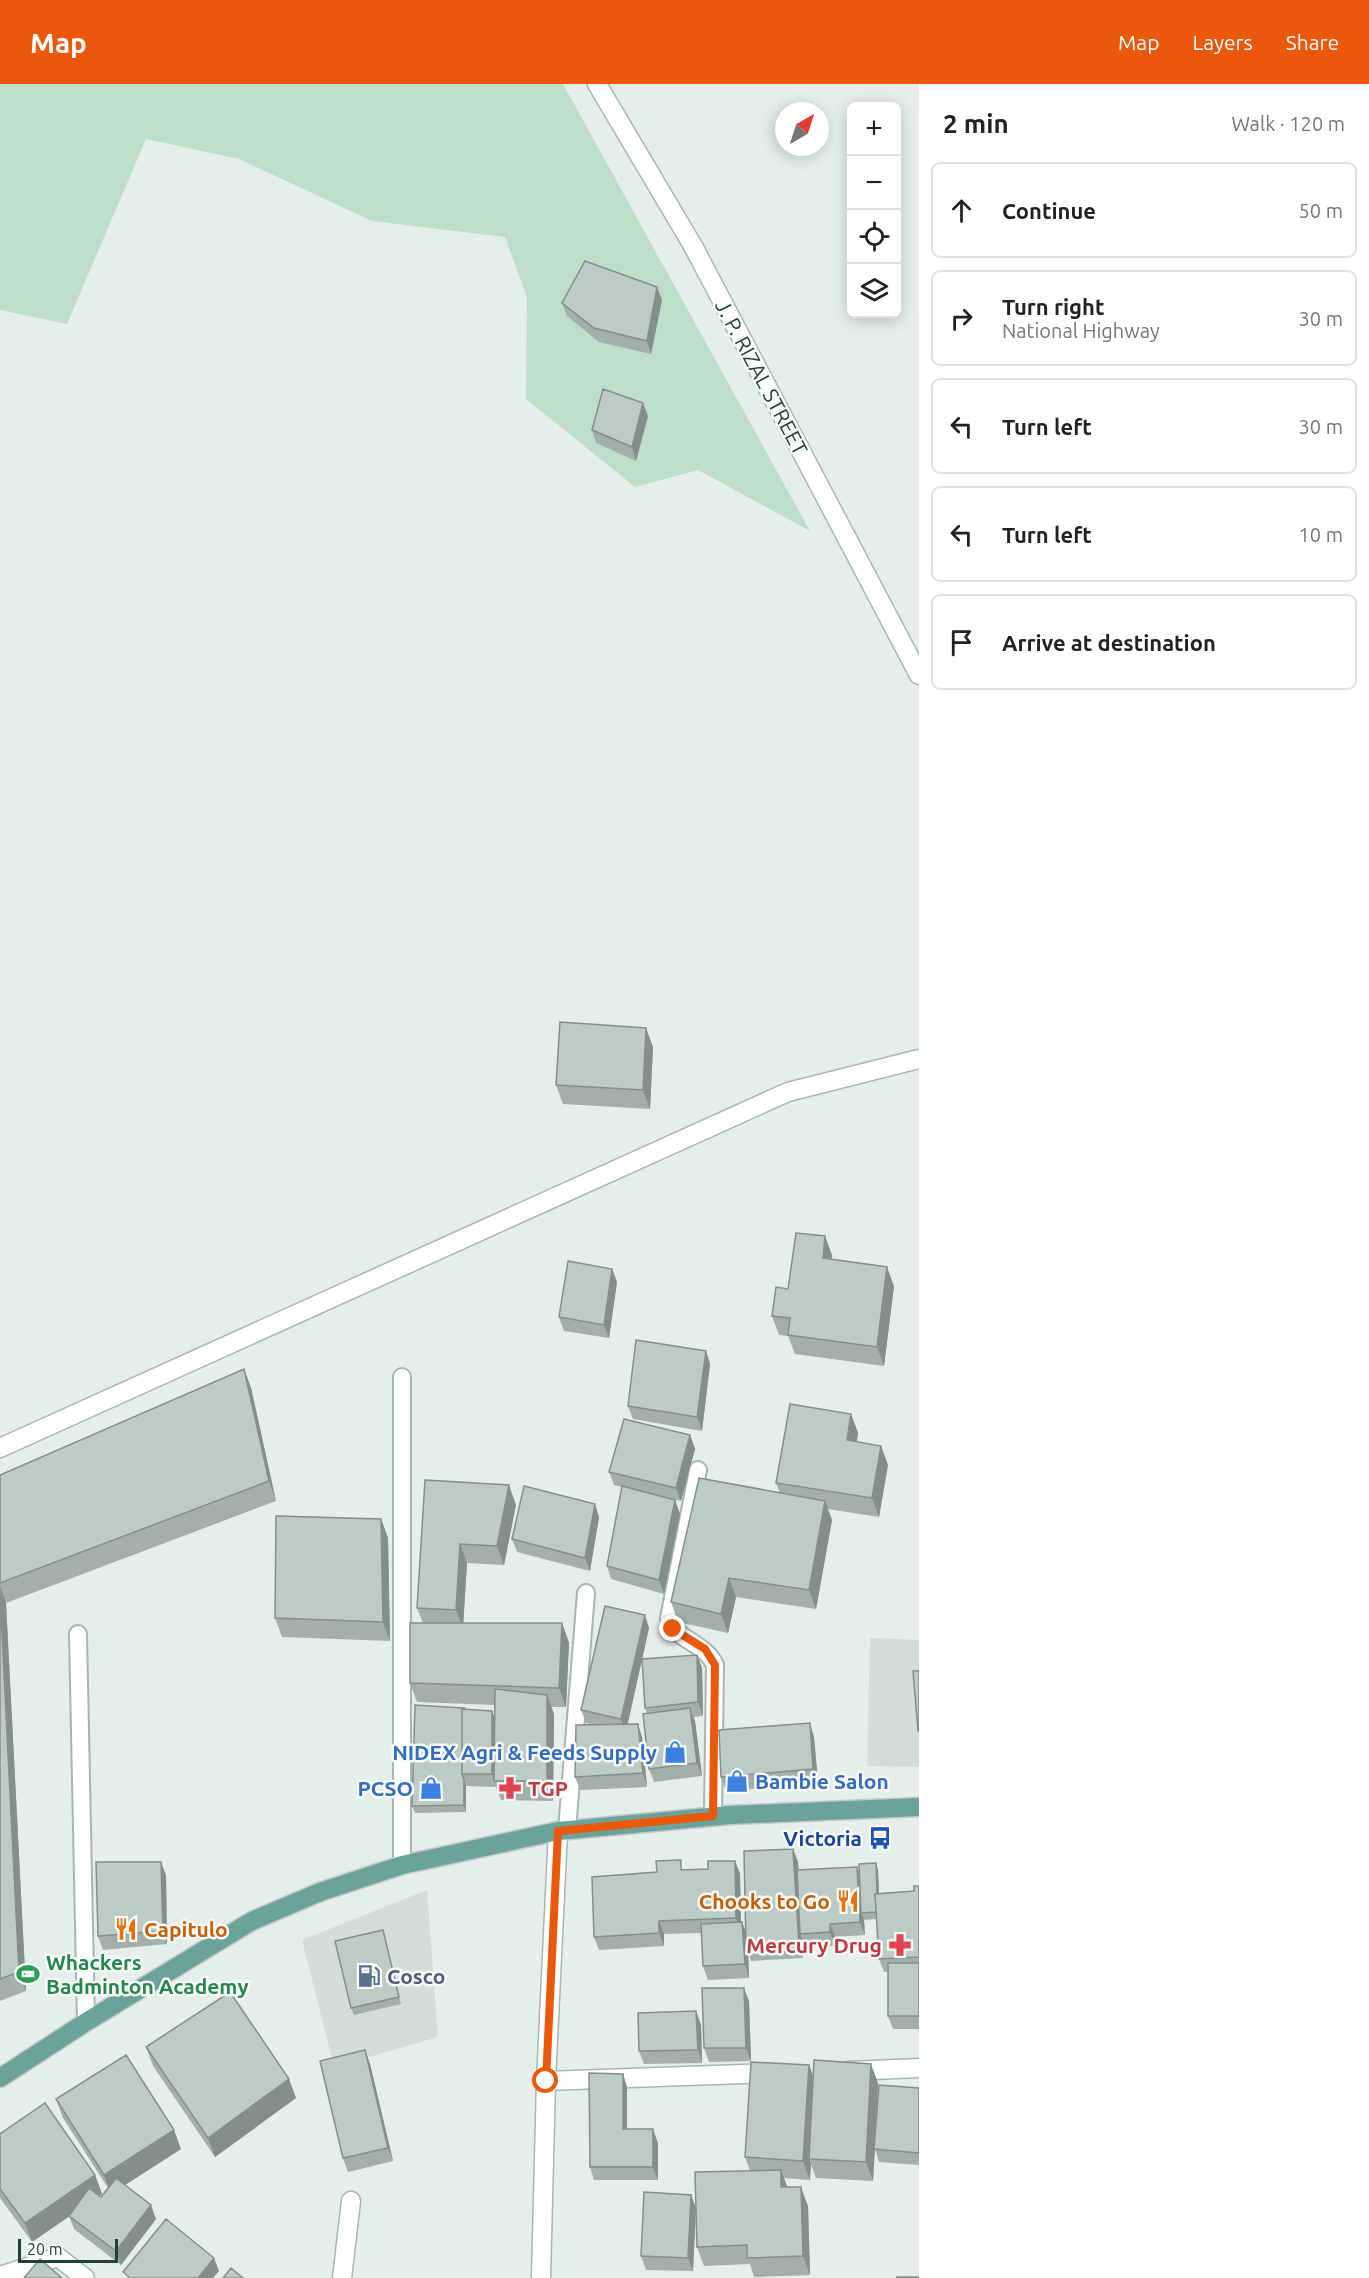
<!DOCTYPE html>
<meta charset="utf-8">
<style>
:root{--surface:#fff;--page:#f6f6f6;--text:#222;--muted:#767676;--line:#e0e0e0;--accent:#ea580c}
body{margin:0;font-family:Ubuntu,sans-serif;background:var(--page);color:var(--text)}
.controls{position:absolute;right:18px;top:18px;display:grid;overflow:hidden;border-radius:9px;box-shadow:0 3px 15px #0003}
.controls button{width:54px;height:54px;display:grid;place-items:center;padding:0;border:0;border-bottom:2px solid var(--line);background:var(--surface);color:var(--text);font:30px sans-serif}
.compass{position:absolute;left:775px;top:18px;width:54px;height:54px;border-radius:50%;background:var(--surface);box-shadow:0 3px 15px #0003;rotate:39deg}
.scale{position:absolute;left:18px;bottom:15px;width:100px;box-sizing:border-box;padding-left:6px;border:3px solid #243f3b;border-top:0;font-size:16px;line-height:21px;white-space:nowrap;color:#243f3b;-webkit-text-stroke:4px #f6faf8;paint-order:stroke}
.stop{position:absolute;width:18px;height:18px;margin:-14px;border:4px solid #ea580c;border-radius:50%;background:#fff}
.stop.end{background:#ea580c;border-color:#fff;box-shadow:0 2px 6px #0008}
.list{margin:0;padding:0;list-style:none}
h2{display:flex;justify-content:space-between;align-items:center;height:78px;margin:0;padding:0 24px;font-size:26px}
h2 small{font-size:20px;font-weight:400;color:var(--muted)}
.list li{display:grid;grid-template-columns:39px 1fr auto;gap:18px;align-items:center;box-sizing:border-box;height:96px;margin:0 12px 12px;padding:0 12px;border:2px solid var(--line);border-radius:9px}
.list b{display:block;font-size:22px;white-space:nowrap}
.list p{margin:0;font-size:20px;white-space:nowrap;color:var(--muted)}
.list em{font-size:20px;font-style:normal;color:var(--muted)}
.icon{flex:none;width:33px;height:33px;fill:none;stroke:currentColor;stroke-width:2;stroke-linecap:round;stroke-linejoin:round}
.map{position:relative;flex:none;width:919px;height:2194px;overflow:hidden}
header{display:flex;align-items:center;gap:36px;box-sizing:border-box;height:84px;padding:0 30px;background:var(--accent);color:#fff}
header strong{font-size:28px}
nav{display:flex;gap:33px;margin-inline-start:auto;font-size:21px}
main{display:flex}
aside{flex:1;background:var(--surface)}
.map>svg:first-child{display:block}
.built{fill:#d3deda}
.green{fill:#bfdeca}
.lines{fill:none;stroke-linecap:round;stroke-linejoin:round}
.lane-casing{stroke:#a7b6b3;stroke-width:20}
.street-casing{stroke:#a7b6b3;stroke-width:21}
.secondary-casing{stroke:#a4b9b4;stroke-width:21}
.primary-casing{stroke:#c2c9c8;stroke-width:21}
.lane{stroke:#fff;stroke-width:16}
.street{stroke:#fff;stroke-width:18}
.secondary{stroke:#fff;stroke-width:18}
.primary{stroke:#6ba299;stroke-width:18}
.wall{fill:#a3afab}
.shaded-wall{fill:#848e8b}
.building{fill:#bdcbc7;stroke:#848e8b;stroke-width:1.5}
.route{stroke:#ea580c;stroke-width:8}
.labels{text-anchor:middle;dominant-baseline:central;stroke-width:5;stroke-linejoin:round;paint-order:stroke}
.street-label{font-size:21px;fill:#243f3b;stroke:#f6faf8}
.shop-label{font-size:21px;font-weight:bold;fill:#366cbe;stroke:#f6faf8;text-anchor:end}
.health-label{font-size:21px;font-weight:bold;fill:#be3a42;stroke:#f6faf8;text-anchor:start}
.transit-label{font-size:21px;font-weight:bold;fill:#164399;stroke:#f6faf8;text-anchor:end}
.food-label{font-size:21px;font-weight:bold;fill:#c56008;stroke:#f6faf8;text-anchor:end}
.leisure-label{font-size:21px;font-weight:bold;fill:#27864d;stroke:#f6faf8;text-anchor:start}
.service-label{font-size:21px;font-weight:bold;fill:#4e5e75;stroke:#f6faf8;text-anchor:start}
</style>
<header>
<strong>Map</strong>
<nav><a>Map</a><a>Layers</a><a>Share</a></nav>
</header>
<main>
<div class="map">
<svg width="919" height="2194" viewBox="0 0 919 2194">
<rect width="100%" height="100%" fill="#e5eeeb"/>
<path class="built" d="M870,1554L919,1556V1683L867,1682Z
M427,1806L438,1953L334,1983L302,1856Z"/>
<path class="green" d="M0,0H563L810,447L698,386L635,403L526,315L527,213L505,153L372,137L239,75L146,55L67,240L0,226Z"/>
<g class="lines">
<g class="lane-casing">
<path id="lane" d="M402,1293V1781
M698,1386L669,1534C672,1555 704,1557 715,1581L713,1732
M78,1550L86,1938
M567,1746L586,1509"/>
</g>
<g class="street-casing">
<path id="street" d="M0,1364L788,1008L919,975
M849,1987L919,1984
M546,1997L773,1989
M0,2192L58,2173L85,2194
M342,2194L351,2117"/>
</g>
<g class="secondary-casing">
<path id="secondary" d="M597,0L693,162L919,591
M541,2194L546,1997L558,1747"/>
</g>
<g class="primary-casing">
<path id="primary" d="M0,1994L86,1938L252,1837L320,1808L402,1781L558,1747L730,1731L919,1723"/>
</g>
<use href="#lane" class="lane"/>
<use href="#street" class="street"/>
<use href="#secondary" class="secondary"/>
<use href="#primary" class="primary"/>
</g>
<path class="wall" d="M657,203L662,216L651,270L599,258L567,232L562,219Z
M648,332L636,377L596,359L592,346Z
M653,963L650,1025L563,1020L556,1001Z
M832,1171V1175L894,1202L884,1282L795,1270L788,1252L779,1251L772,1232L788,1205Z
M612,1185L617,1198L609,1254L564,1247L559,1233Z
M706,1267L710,1280L702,1347L633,1335L628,1322Z
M244,1285L251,1304L276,1417L6,1519L26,1907L0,1917V1391Z
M851,1330L858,1349L857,1358L881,1362L888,1381L879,1433L828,1425L832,1436L816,1525L736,1513L728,1549L678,1538L671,1518L780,1409L776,1399Z
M690,1351L695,1365L681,1417L659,1412L675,1416L680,1430L664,1510L611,1495L607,1482L622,1403L614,1401L609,1388Z
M425,1396L516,1421L504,1481L467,1479L463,1539H562L569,1559L566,1623H551L554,1630L553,1717L501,1716L496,1703L466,1702V1728L415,1729L412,1722L492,1627L495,1635V1621L417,1618L410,1599L423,1539L417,1524Z
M599,1433L590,1487L517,1468L512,1455Z
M381,1435L388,1454L390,1557L282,1553L275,1534Z
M649,1544L642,1575L697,1571L702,1584L703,1632L694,1633L695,1637L702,1692L654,1698L649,1685L647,1629L645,1624L642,1575L627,1640L642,1653L647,1703L580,1706L575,1693L594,1641L586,1639L581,1626Z
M814,1653L818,1699L726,1707L721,1693Z
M793,1765L798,1778L799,1786L859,1789L876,1779L878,1786L879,1809L914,1807L919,1802V1945H893L888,1932V1888H884L879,1875L876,1835L864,1836L865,1851L835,1853V1862L804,1863L803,1858V1874L751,1877L748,1867L749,1894L708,1896L703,1882L701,1849L664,1850V1862L599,1866L594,1853L684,1786L708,1785L735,1777L740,1790L741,1838L746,1849Z
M166,1791L167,1860L103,1866L98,1852Z
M383,1846L385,1853L401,1920L354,1931L351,1924Z
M749,1917L751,1977L709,1978L704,1964Z
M696,1927L701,1941L702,1979L644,1980L639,1967Z
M146,1963L296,2014L215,2073L153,1982Z
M365,1966L370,1980L393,2077L348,2088L343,2074Z
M809,1981L813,1992L878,1999L875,2053L919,2004V2081L879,2078L875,2065L873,2097L816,2094L811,2080L810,2096L784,2094L787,2103L808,2122L810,2191L754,2193L750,2180L704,2182L697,2163L696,2124L693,2187L646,2186L641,2172L691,2111L696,2124L750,2087L745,2073Z
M623,1990L627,2003V2045L658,2059V2096H594L590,2083Z
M56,2015L181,2065L125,2101L156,2135L121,2181L74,2145L69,2132L32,2158L0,2114V2050L95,2091L102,2110L99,2111L101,2113L108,2104L63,2034Z"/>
<path class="shaded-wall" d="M657,203L662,216L651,270L647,257Z
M643,319L648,332L636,377L632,363Z
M646,944L653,963L650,1025L643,1006Z
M825,1152L832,1171L830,1193L823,1174Z
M887,1183L894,1202L884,1282L877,1263Z
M612,1185L617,1198L609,1254L604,1241Z
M706,1267L710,1280L702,1347L697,1333Z
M244,1285L251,1304L276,1417L269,1397Z
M851,1330L858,1349L854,1375L847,1356Z
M690,1351L695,1365L681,1417L676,1404Z
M881,1362L888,1381L879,1433L872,1414Z
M509,1401L516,1421L504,1481L497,1462Z
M675,1416L680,1430L664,1510L659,1496Z
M825,1417L832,1436L816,1525L809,1506Z
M595,1420L599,1433L590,1487L585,1474Z
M381,1435L388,1454L390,1557L383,1538Z
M460,1460L467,1479L463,1545L456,1526Z
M729,1494L736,1513L728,1549L721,1530Z
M0,1501L6,1519L26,1907L19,1888Z
M645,1531L649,1544L626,1648L621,1635Z
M562,1539L569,1559L566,1623L559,1604Z
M697,1571L702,1584L703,1632L698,1618Z
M547,1611L554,1630L553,1717L547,1697Z
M690,1624L695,1637L702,1692L697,1679Z
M492,1627L497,1641L494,1697L492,1690Z
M810,1639L814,1653L818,1699L813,1685Z
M638,1640L642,1653L647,1703L643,1689Z
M464,1696L466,1702V1728L464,1721Z
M793,1765L798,1778L802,1850H800L803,1858V1874L799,1861Z
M735,1777L740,1790L741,1847L736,1834Z
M161,1778L166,1791L167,1860L163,1847Z
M876,1779L878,1786L880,1835L878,1828Z
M857,1783L862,1796L861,1829L864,1836L865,1851L860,1838Z
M659,1837L664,1850V1862L659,1849Z
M742,1838L747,1851L746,1863L748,1867L749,1894L745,1880Z
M830,1840L835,1853V1862L830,1848Z
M744,1904L749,1917L751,1977L746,1964Z
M696,1927L701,1941L702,1979L698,1966Z
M365,1966L370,1980L393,2077L388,2064Z
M871,1980L878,1999L873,2097L866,2078Z
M809,1981L816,2000L809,2075L811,2080L810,2096L803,2077Z
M623,1990L627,2003V2059L623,2045Z
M289,1995L296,2014L215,2073L208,2054Z
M653,2045L658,2059V2096L653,2083Z
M174,2046L181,2065L111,2110L104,2091Z
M781,2086L788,2105L781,2103Z
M95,2091L102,2110L32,2158L25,2139Z
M801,2103L808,2122L810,2191L803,2172Z
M691,2111L696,2124L693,2187L688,2174Z
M151,2121L156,2135L121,2181L116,2167Z
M214,2174L219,2187L213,2194H198Z"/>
<path class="building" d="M585,177L657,203L647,257L594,244L562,219Z
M603,305L643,319L632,363L592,346Z
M560,938L646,944L643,1006L556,1001Z
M796,1149L825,1152L823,1174L887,1183L877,1263L788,1251L790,1234L772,1232L776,1203L788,1205Z
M568,1177L612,1185L604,1241L559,1233Z
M636,1256L706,1267L697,1333L628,1322Z
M244,1285L269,1397L0,1499V1391Z
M790,1320L851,1330L847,1356L881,1362L872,1414L776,1399Z
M624,1335L690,1351L676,1404L609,1388Z
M699,1394L825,1417L809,1506L729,1494L721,1530L671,1518Z
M425,1396L509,1401L497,1462L460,1460L456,1526L417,1524Z
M524,1402L595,1420L585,1474L512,1455Z
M622,1402L675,1416L659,1496L607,1482Z
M276,1432L381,1435L383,1538L275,1534Z
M0,1510L19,1888L0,1895Z
M605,1522L645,1531L621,1635L581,1626Z
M410,1539H562L559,1604L410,1599Z
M697,1571L698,1618L645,1624L642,1575Z
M913,1587H919V1647H918Z
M495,1605L547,1611V1697H494Z
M415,1621L464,1624L462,1625V1690L464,1696V1721L412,1722Z
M690,1624L697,1679L649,1685L643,1630Z
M462,1625L492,1627V1690H462Z
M810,1639L813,1685L721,1693L719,1646Z
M638,1640L643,1689L575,1693L576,1641Z
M793,1765L799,1861L746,1863L744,1767Z
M681,1776V1786L708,1785V1777H735L736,1834L659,1837V1849L594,1853L592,1793L657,1788L656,1777Z
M96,1778H161L163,1847L98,1852Z
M876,1779L877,1810H875L876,1828L861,1829L859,1780Z
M857,1783L860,1838L830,1840V1848L800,1850L797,1786Z
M914,1802H919V1873L879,1875L875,1810L914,1807Z
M742,1838L745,1880L703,1882L701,1840Z
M383,1846L399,1913L351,1924L335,1857Z
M888,1879H919V1932H888Z
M702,1904H744L746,1964H704Z
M230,1908L289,1995L208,2054L146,1963Z
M696,1927L698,1966L639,1967L638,1929Z
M365,1966L388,2064L343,2074L320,1977Z
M126,1971L174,2046L104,2091L56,2015Z
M814,1976L871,1980L866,2078L809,2075Z
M751,1978L809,1981L803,2077L745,2073Z
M589,1989L623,1990V2045H653V2083H590Z
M879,2001L919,2004V2069L874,2065Z
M45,2019L95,2091L25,2139L0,2105V2050Z
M781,2086V2103H801L803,2172L747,2174V2161L697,2163L695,2088Z
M116,2094L151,2121L116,2167L69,2132L89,2104L101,2113Z
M644,2108L691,2111L688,2174L641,2172Z
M166,2135L214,2174L198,2194H130L123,2188Z
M40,2175L62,2194H24Z
M231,2184L243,2194H223Z
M897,2193H919V2194H897Z"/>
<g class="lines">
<path class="route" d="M546,1997L558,1747L713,1732L715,1581L705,1565L673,1545"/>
</g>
<defs>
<g id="shop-bare" transform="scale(1.8)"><path d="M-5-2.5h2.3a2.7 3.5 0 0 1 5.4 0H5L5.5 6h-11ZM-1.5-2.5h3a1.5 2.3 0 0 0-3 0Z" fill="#3f7fe0" stroke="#f6faf8" stroke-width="2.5" paint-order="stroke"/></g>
<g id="pharmacy-bare" transform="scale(1.8)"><path d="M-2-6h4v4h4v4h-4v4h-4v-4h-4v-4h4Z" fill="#e0444e" stroke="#f6faf8" stroke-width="2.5" paint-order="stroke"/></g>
<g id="bus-bare" transform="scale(1.8)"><path d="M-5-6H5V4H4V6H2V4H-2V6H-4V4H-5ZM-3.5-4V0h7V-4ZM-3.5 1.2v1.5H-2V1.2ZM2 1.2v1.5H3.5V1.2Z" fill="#1a4fb4" stroke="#f6faf8" stroke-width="2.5" paint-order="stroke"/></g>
<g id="restaurant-bare" transform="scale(1.8)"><path d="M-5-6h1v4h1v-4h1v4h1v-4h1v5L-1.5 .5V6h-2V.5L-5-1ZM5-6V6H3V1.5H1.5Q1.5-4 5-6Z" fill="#e8710a" stroke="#f6faf8" stroke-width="2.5" paint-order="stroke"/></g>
<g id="stadium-bare" transform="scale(1.8)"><path d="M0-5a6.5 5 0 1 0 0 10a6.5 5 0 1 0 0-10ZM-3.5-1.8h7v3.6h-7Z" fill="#2e9e5b" stroke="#f6faf8" stroke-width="2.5" paint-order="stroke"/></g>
<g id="fuel-bare" transform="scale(1.8)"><path d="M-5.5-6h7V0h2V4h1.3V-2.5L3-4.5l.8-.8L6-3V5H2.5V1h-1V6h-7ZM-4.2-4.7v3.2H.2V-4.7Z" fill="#5c6f8a" stroke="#f6faf8" stroke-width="2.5" paint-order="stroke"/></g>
</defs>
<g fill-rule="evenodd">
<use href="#shop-bare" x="675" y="1668"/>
<use href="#shop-bare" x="737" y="1697"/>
<use href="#shop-bare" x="431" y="1704"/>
<use href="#pharmacy-bare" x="510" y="1704"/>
<use href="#bus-bare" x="880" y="1754"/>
<use href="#restaurant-bare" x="848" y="1817"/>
<use href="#restaurant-bare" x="126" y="1845"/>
<use href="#pharmacy-bare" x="900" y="1861"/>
<use href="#stadium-bare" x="28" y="1890"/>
<use href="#fuel-bare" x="369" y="1892"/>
</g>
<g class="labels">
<g class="street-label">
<text transform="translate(762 293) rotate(62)">J. P. RIZAL STREET</text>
</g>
<g class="shop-label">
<text x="657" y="1668">NIDEX Agri &amp; Feeds Supply</text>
<text x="755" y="1697" text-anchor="start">Bambie Salon</text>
<text x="413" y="1704">PCSO</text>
</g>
<g class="health-label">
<text x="528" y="1704">TGP</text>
<text x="882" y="1861" text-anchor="end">Mercury Drug</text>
</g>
<g class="transit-label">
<text x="862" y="1754">Victoria</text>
</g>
<g class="food-label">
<text x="830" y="1817">Chooks to Go</text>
<text x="144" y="1845" text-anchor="start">Capitulo</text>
</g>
<g class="leisure-label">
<text x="46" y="1878">Whackers<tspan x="46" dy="24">Badminton Academy</tspan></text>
</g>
<g class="service-label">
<text x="387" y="1892">Cosco</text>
</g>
</g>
</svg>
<div class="controls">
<button>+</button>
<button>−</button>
<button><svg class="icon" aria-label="locate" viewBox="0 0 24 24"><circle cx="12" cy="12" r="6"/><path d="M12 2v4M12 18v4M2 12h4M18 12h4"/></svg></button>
<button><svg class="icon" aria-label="layers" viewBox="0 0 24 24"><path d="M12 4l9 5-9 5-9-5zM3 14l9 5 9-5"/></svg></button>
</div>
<svg class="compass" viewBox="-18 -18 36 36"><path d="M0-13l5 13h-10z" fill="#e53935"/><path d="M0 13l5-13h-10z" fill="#767676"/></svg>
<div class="scale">20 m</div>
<div class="stop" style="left:546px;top:1997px"></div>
<div class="stop end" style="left:673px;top:1545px"></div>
</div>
<aside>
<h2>2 min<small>Walk · 120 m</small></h2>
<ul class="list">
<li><svg class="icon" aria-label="ahead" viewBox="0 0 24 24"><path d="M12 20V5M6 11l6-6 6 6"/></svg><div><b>Continue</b></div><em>50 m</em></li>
<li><svg class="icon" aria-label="right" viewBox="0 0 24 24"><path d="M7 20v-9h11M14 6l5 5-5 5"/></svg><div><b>Turn right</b><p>National Highway</p></div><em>30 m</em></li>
<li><svg class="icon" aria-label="left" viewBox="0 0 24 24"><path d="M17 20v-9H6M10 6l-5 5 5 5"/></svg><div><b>Turn left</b></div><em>30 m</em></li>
<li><svg class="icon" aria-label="left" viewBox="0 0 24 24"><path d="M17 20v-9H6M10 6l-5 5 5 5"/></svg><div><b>Turn left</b></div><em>10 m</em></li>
<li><svg class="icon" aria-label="arrive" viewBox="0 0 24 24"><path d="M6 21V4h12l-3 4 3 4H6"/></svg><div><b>Arrive at destination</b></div></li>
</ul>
</aside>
</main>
